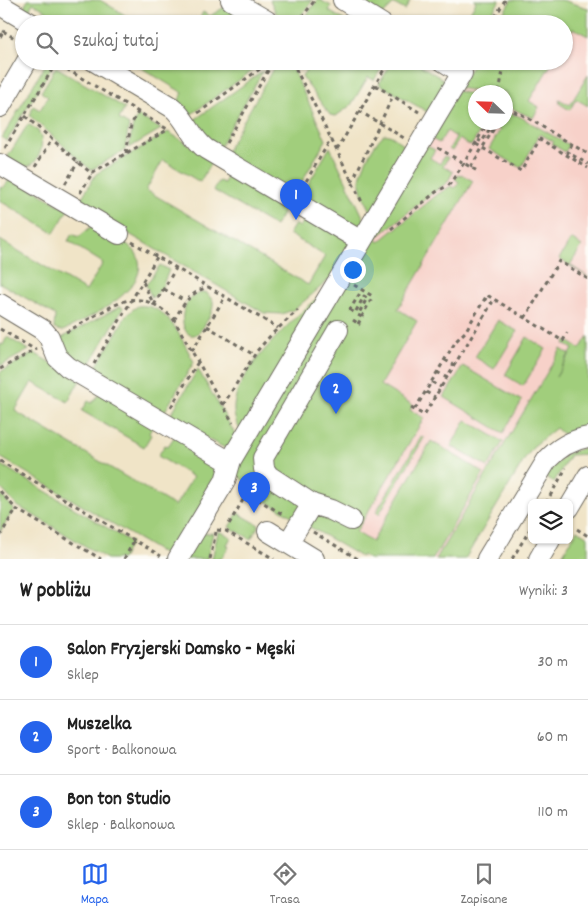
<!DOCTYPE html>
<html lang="pl">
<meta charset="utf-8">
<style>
:root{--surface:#fff;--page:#f2f2f2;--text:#222;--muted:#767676;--line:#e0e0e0;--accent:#2563eb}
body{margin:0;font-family:Dekko,sans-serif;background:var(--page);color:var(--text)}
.controls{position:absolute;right:15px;bottom:15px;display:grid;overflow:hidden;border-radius:8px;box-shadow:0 1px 4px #0004}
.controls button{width:45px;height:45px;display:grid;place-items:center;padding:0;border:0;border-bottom:1px solid var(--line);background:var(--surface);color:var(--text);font:25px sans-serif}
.compass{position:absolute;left:468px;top:85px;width:45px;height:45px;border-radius:50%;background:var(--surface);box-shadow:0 1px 4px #0004;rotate:293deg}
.you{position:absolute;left:352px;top:269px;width:18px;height:18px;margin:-12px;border:4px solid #fff;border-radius:50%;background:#1a73e8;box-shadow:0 0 0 8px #1a73e833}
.badge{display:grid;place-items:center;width:32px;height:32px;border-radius:50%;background:var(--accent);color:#fff;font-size:16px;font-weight:700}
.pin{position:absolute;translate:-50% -41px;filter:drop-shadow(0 1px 2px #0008)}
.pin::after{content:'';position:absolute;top:26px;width:18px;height:15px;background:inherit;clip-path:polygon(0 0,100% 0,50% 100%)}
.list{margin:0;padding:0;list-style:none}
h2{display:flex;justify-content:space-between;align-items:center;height:65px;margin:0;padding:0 20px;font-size:21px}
h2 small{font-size:16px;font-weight:400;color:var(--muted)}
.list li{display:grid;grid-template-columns:32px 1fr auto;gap:15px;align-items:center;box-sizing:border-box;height:75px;padding:0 20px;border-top:1px solid var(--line)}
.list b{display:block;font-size:19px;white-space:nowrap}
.list p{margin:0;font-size:16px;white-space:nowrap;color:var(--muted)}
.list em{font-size:16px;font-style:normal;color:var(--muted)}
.icon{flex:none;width:28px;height:28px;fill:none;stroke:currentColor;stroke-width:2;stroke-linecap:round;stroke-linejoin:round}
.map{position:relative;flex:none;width:588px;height:559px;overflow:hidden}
.search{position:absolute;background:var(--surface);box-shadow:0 1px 4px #0004;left:15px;right:15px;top:15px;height:55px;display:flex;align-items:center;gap:12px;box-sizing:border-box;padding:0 18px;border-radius:28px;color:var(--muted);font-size:19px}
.sheet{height:290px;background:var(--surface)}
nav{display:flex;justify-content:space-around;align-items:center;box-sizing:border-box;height:70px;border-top:1px solid var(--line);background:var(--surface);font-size:14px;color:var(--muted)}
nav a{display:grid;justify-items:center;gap:2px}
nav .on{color:var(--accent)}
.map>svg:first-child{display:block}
.built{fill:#f7d1c9;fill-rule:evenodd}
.green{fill:#a1ce7c;stroke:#667c54}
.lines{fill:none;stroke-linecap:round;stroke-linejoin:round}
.minor-casing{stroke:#706c62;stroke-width:22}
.path{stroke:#706c62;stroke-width:3;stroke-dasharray:4 4;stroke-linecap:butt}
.minor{stroke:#fff;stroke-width:20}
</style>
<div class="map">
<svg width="588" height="559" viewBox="0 0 588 559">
<rect width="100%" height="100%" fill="#fdfcf7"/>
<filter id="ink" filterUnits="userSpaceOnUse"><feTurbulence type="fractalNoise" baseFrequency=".02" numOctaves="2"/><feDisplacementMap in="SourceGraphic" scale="10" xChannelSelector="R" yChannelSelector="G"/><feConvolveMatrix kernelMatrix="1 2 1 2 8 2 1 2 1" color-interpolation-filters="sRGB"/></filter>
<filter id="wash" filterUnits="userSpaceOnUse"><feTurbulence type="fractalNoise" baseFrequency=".0096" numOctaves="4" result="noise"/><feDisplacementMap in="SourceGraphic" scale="20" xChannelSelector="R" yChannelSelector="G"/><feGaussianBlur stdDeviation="1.12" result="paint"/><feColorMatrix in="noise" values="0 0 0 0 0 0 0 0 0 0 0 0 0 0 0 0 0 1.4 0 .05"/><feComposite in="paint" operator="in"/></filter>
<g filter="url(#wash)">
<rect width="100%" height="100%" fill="#f0e4c7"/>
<path class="built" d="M511,0H562L588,8V421H537L455,559H369L347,546L405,418L411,408L379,385L417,321L345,278L475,61H564V24H497ZM476,92H506V122H476Z"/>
<path class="green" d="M28,0H100L140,24H68L33,3L27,13L22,10Z
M270,0H313L295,24H281Z
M317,0H320L331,6L329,11L350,24H301Z
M352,0H407L410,1L405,10L394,4L380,17Z
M474,0H500L485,24H463L476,2Z
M511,0H562L588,8V36L573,28L564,42V24H497Z
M228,5L261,24H205L199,20L203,12L210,16Z
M130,61H203L217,70L222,61H260L256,68L186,118L177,103L183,93Z
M279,61H287L290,63L326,140L294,195L225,154L275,65Z
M311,61H386L374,80L368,77L351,105L336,116L330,115L302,77Z
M393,61H413L449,83L431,114L379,84Z
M475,61H553L529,101L539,107L533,118L506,106V92H479L459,88Z
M47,62L53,65L7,141L2,138Z
M56,67L125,108L119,119L129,125L125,150L91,170L30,116L33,106L40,110L48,97L41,92Z
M263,71L218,150L190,123Z
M588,75V106L576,99L570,110L560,104L559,99L570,105Z
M457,91L475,95L476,122L485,123L471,146L459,139L452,151L449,149L456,137L447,131L439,143L430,138Z
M506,112L519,116L569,145L565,152L552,144L554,142L540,134L521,168L489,149L500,130L490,124L491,123L506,122Z
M138,116L161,129L129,148L133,124Z
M28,124C31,126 35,128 38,131C46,142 40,165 25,167C19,167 11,163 5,161Z
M168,132L213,159L200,182L163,160L146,190L308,285L325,256L289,234L295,224L300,227L307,215L354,243L337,273L295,309L282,314L264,313L78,204L96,174Z
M385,134L392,136L410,150L372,213C368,204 360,193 360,183C359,171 375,140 385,134Z
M425,145L435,150L430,158L440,164L444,156L448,158L443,166L453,172L447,183L435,191L376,238L379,242L438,194L451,186L455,188L459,182L455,179L458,175L460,176L461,174L473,181L398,309L417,321L380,385L413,405L410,410L424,418L356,532L372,542L431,441L484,473L433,559H369L362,555L361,557L256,495L232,468Z
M330,147L366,223L361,230L300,198Z
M231,170L288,204L275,226L213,190L219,181L224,183Z
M12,177L68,210L54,233L0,201V187L3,188Z
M93,225C105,232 129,242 136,253C156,289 85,319 63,331L54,329L55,315L0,283V240L86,291L103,263L68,241L72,234L79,237Z
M571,239L582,246L570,265L588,277L559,259Z
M160,265L169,270L161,289L152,298L146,285Z
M327,289L242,432C239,428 236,423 235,418C224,377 300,314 327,289Z
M206,292L213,301C214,311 209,317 204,326C183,358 168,296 206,292Z
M121,306L123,308L86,371L67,360L58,340Z
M138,306C168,302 182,341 194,362L162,416L92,374L126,316L132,310Z
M498,320L517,331L494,369L475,357Z
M588,336V428L565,436L556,428L535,445L526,457L465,559H436L561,349L569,354L556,377L573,349L564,344L566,340L580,349Z
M7,337L29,350L0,366V344L3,345Z
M527,337L546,349L523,386L505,375Z
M34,353L80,380L68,402L32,382L15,411L175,506L193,477L158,456L165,445L168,446L175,436L221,464L223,474L172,559L0,457V372Z
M463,366L522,401L503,433L444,397Z
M198,369L238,439L229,450L168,419Z
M101,392L154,424L149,433L151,435L144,447L82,411L88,401L92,403Z
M466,420L503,442L488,467L451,446Z
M421,437L424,438L379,514L376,512Z
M588,446V454L570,455L554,482L544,476L566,454Z
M0,464L131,542L122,559H107L16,505L0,487Z
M0,494L14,509L0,532Z
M238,513L259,525L251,539L229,527Z
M577,530L588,537V559H560Z
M218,532H221L231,537L227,545L229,547L221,559H212Z
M213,533L207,559H184L199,534Z"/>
</g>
<g filter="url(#ink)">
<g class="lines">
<g class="minor-casing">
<path id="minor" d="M231,0L267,21
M343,0L382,24
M0,5L32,24
M94,61L173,108C187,120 191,138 206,149L361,241
M0,107L27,61
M0,164L119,234
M0,304L43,330L49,337L57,357L68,367L230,462
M312,504L331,510L351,520
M569,508L588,476
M268,531L314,559
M288,543L312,504L269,476L264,469L263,458L338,330
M178,559L225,481L231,460L462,73L443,61
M487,559L547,460C558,448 571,440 588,437
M539,559L550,540"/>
</g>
<path class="path" d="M297,24L315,0
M491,24L505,0
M3,31L24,44
M0,37L4,30
M53,61L167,129
M293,61L297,72L312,100L363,204
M375,85L419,112
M499,92L503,71
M506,109L521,114L588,154
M359,111L404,138
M198,113L271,61
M25,116L92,174
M226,143L273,62
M476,144L521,171L540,139L588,168
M572,144L567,152L588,164
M5,148L56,63
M438,148L479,172
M337,150L389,61
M126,153L131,125L138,112
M35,167L52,139
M471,167L493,130L490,128L482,142L478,140
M352,182L393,96
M65,184L78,162
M302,188L331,139
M80,193L93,172L169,129
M391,229L436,192L449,185L464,163L488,122
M132,242L278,328
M143,282L154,305
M354,285L374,297
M164,289L185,301
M154,305L176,268
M350,310L355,313L364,296L367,298L358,315L362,317
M349,311L362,290
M525,318L559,261L588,279
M174,320C183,305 190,292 208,287
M353,320L360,325
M358,324L373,296
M207,326L254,355
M0,329L34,349
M66,332C82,324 113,303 129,300C145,297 164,308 174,320L233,423
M192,351L225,297
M445,360L454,365
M94,364L157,257
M0,369L37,349
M437,372L447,378
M432,382L441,387
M426,392L435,397
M223,405L257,351L272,334L298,310
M171,407L198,362
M411,408L424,415L492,303L485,299
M415,409L456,341L465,332L487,295L563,341L567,333
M0,461L161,556
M242,482L255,496
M0,491L16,509L101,559
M546,503L566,468
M229,524L247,493L284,515
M577,529L588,536
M217,530L226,531L274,559
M313,532L358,559
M0,536L16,509
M124,559L134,541
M210,559L216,532
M512,559L532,526"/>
<use href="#minor" class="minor"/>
</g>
</g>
</svg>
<div class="controls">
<button><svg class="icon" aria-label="layers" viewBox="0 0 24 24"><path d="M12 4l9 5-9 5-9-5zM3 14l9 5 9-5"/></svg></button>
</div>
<svg class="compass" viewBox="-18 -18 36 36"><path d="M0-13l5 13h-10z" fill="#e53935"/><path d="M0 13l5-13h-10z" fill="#767676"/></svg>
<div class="you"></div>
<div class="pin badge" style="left:296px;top:220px">1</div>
<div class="pin badge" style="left:336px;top:414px">2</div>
<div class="pin badge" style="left:254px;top:513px">3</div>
<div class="search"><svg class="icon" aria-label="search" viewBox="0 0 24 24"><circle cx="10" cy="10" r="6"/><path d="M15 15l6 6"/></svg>Szukaj tutaj</div>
</div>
<section class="sheet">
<h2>W pobliżu<small>Wyniki: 3</small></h2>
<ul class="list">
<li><span class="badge">1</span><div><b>Salon Fryzjerski Damsko - Męski</b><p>Sklep</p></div><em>30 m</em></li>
<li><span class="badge">2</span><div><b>Muszelka</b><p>Sport · Balkonowa</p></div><em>60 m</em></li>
<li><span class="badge">3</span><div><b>Bon ton Studio</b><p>Sklep · Balkonowa</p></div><em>110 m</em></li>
</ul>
</section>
<nav>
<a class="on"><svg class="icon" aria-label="map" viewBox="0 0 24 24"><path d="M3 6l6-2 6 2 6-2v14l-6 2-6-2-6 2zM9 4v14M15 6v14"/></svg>Mapa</a>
<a><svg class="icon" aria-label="directions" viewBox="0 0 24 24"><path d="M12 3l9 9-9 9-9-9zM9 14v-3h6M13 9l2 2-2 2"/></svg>Trasa</a>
<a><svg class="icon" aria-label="saved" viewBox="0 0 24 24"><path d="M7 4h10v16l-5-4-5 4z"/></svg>Zapisane</a>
</nav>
